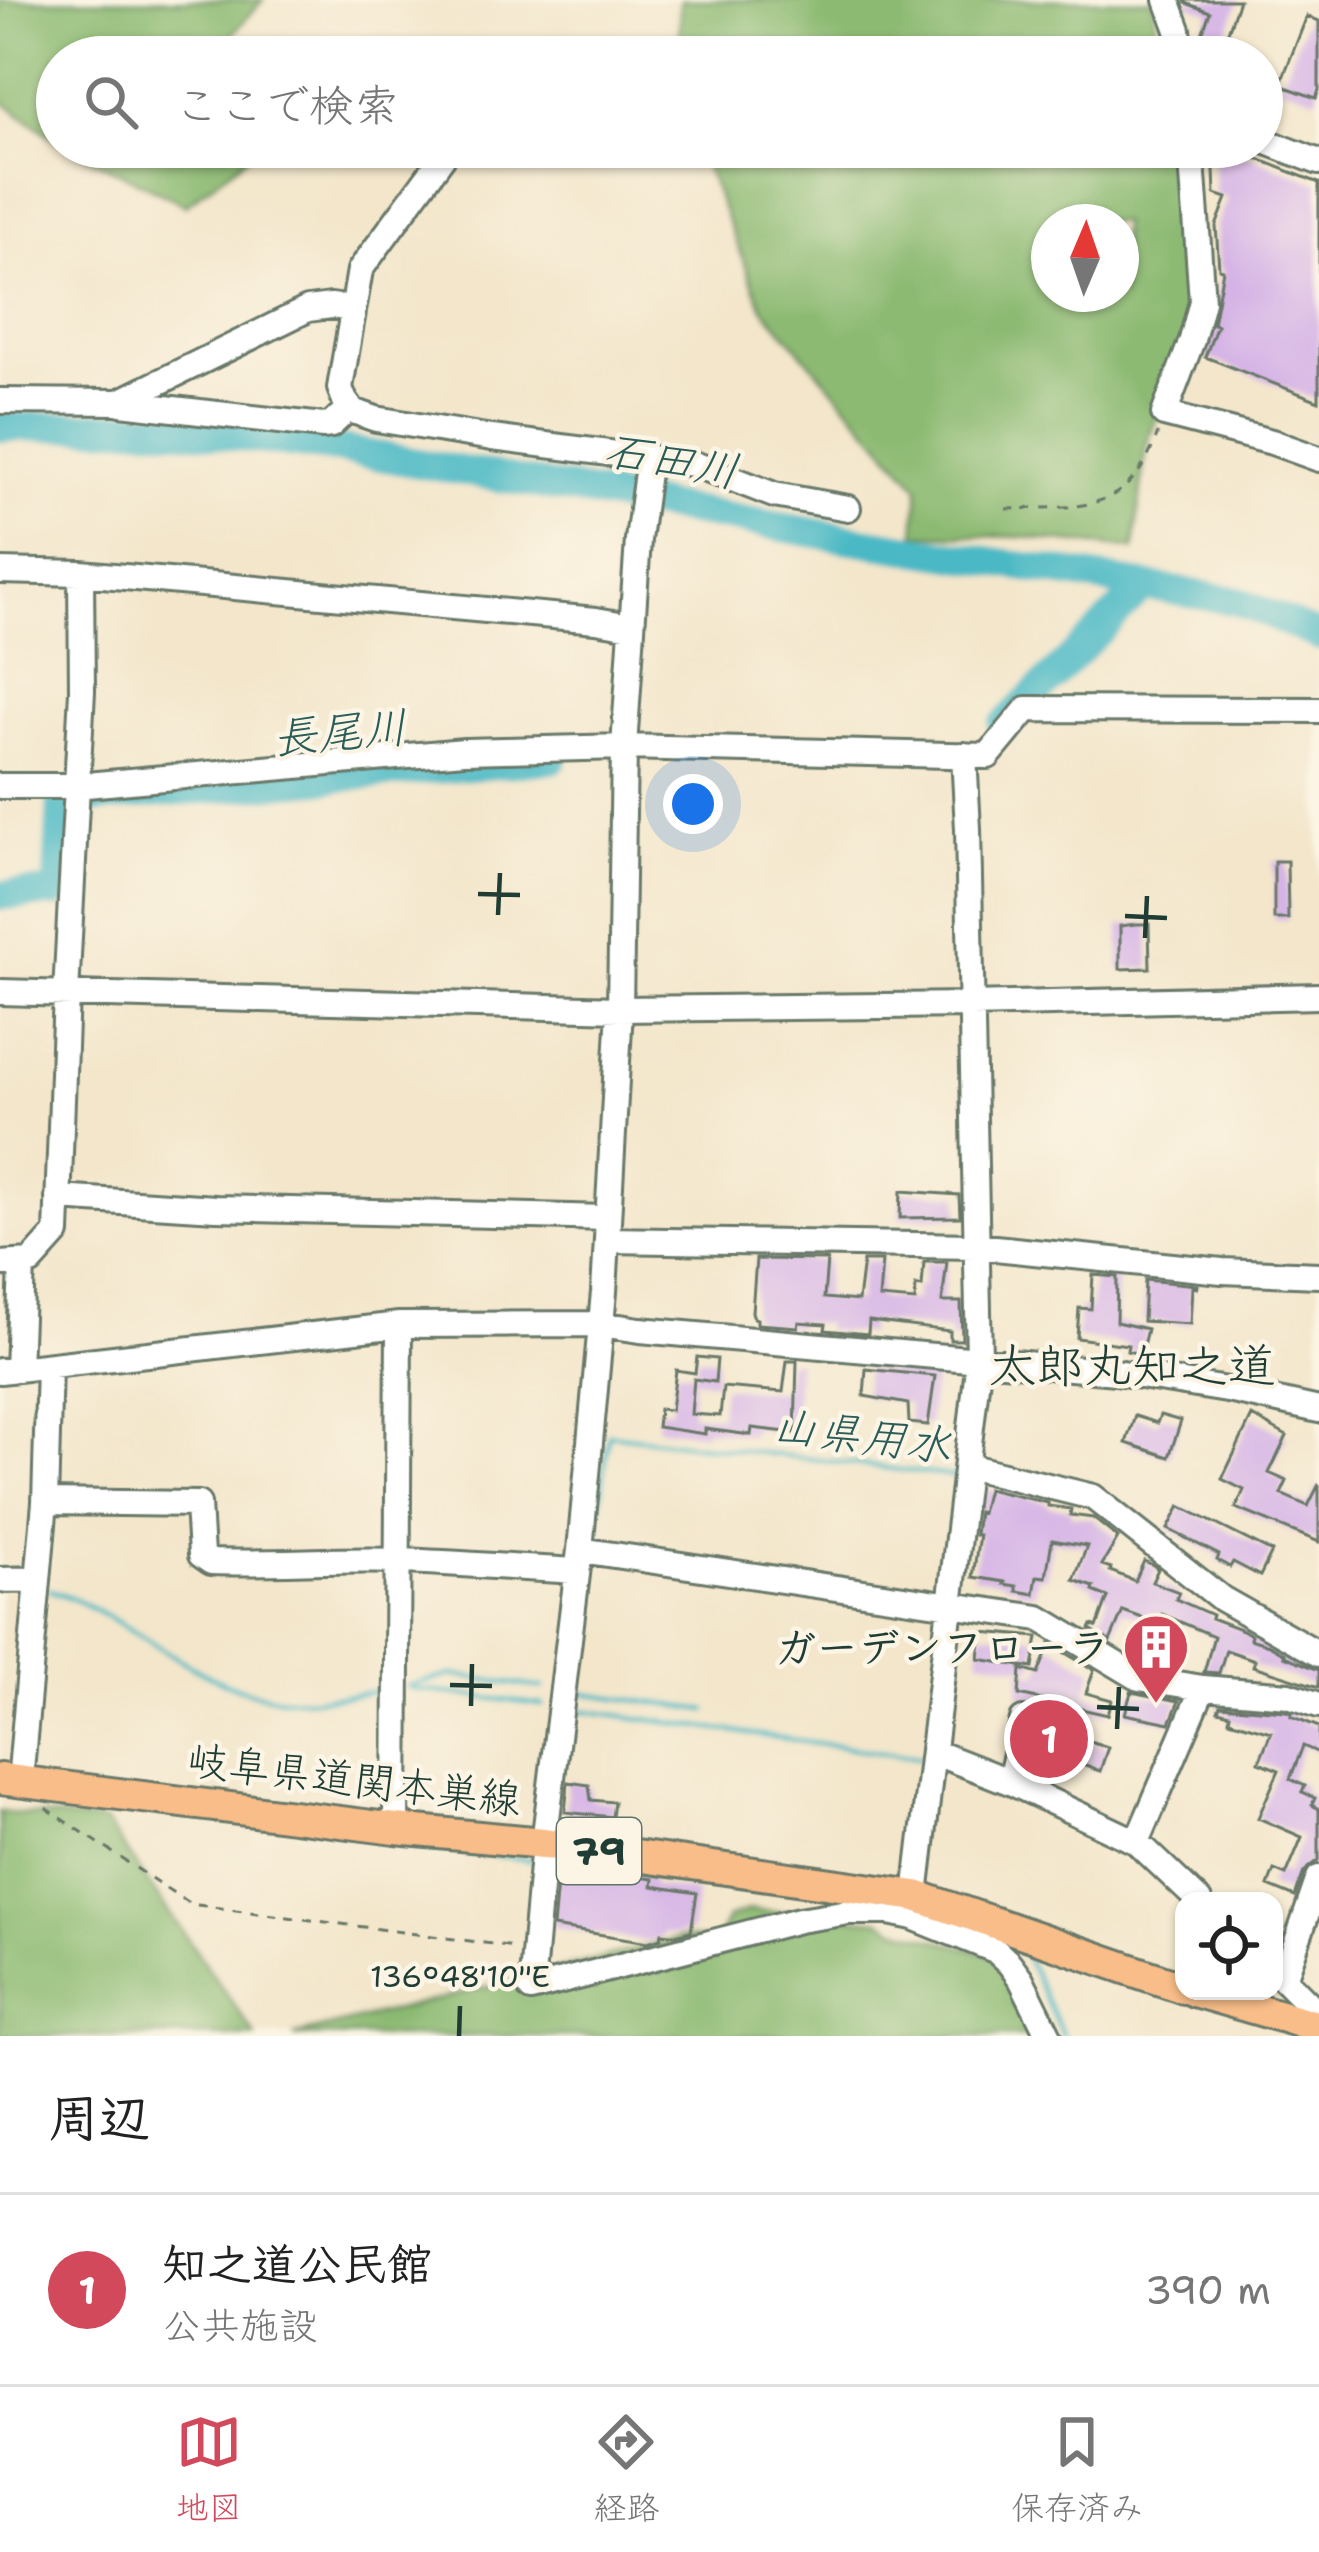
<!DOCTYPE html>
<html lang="ja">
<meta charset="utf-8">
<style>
:root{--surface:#fff;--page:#f6f6f6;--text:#222;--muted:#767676;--line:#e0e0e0;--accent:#d1495b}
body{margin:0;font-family:"Shantell Sans","Klee One",sans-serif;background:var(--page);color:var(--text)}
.controls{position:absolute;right:36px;bottom:36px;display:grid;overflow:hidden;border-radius:24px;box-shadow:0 3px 9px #0004}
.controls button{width:108px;height:108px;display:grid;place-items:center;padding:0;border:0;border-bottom:3px solid var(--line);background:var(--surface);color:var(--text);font:60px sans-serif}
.compass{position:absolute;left:1031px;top:204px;width:108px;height:108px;border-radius:50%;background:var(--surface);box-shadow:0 3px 9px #0004;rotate:2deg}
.you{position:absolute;left:693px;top:804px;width:42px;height:42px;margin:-30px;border:9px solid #fff;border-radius:50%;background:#1a73e8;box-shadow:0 0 0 18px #1a73e833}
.badge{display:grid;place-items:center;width:78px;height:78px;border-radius:50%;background:var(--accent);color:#fff;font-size:39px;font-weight:700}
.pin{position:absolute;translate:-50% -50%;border:6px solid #fff;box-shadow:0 3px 12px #0006}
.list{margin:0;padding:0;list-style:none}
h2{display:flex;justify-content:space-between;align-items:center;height:156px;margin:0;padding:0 48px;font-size:51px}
h2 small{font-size:39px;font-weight:400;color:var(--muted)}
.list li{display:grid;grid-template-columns:78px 1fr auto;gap:36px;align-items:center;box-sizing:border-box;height:192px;padding:0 48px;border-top:3px solid var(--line)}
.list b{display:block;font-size:45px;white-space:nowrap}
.list p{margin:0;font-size:39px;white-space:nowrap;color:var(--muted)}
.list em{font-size:39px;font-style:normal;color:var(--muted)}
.icon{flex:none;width:66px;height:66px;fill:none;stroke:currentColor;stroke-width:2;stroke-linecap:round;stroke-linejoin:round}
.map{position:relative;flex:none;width:1319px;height:2036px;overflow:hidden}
.search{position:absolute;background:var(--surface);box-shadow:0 3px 9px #0004;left:36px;right:36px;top:36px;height:132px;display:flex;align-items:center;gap:30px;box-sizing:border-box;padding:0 42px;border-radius:66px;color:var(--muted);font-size:45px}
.sheet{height:348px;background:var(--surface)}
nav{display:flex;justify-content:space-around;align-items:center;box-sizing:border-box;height:168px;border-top:3px solid var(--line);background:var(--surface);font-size:33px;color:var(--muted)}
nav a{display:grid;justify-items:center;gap:6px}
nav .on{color:var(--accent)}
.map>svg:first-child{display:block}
.forest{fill:#8cba72;stroke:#567c53;stroke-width:3;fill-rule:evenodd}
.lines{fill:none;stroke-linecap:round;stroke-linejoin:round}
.stream{stroke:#4bb9c5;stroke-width:4.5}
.river{stroke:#4bb9c5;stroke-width:30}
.building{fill:#d5b3e6}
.minor-casing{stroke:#697869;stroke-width:30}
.major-casing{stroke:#697869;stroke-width:36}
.path{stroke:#697869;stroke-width:3;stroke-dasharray:9 9;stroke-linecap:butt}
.minor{stroke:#fff;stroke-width:24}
.major{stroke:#f8bd89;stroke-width:30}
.ticks{fill:none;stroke:#1f3d34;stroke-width:4.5}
.labels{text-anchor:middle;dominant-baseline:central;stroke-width:9;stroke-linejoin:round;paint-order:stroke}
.shield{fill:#fcf5e5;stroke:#617469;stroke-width:3}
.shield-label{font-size:39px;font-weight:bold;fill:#1f3d34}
.poi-label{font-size:42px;font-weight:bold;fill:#1f3d34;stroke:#fcf5e5;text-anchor:end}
.street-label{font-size:42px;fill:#1f3d34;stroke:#fcf5e5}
.water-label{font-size:45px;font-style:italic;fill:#2a5c58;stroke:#fcf5e5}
.quarter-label{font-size:48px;fill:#1f3d34;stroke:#fcf5e5}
.ticks-label{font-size:30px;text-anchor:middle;fill:#1f3d34;stroke:#fcf5e5;stroke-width:9;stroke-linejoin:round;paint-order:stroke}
</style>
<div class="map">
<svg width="1319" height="2036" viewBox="0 0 1319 2036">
<rect width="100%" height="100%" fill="#fcf5e5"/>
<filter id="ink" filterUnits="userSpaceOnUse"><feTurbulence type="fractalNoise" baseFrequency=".00833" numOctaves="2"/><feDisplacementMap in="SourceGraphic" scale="24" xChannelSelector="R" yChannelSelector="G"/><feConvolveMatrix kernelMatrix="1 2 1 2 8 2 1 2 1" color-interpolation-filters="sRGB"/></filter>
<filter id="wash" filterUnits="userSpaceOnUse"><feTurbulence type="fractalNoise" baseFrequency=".004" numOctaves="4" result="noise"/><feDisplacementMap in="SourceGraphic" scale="48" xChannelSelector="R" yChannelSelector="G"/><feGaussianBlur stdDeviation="2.7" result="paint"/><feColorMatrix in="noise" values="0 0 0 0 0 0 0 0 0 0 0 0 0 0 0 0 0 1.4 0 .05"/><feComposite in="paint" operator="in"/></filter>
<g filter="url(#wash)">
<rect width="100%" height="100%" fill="#f3e6cb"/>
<path class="forest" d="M0,0H263L229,38L236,57H57V140L0,100Z
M680,0H1152L1162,57H679Z
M67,147H259L186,205Z
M697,147H1177L1197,268V309L1146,446L1134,549L1021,537L915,534L919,487L763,308ZM1049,222H1121V294H1049Z
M0,1812L105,1822L256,2036H0Z
M750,1910L880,1920L896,1928L991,1955L1026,2001L1038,2036H293L681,1938L717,1940L728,1918Z"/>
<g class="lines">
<path class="stream" d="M595,1545L609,1434L957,1477
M592,1562L576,1692L707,1710
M50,1590C125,1614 192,1683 269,1696C309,1703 350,1695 390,1690
M407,1686L452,1675L543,1688
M409,1686L413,1689L543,1705
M572,1709L924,1758
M395,1844L532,1860
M553,1862L734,1885
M1020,1944L1063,2036"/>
<path class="river" d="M0,427L155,426L344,450L844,538L1237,601L1319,636
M1003,726L1144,586
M89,799L552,759
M0,895L57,893L62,801"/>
</g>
<g id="blocks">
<path class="building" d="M1185,0H1239L1219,57L1199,50L1198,45L1210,12L1186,3Z
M1307,16L1319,21V90L1316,98L1280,85Z
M1213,147H1245L1243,153L1319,183V401L1205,357L1217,325L1213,324L1223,270L1219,268L1216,226L1227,198L1215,194Z
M1274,861H1287L1288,919H1274Z
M1136,924H1149L1150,968L1120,969V926Z
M901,1191L959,1195L960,1217L900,1218Z
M756,1259L827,1260L824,1298L858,1301L863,1261H882L879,1298L915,1301L916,1286L922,1287L924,1262H947L942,1302H961L962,1340H950V1331L869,1321L868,1334L825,1330L826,1324L799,1322L798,1327L757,1324V1319L754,1318L752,1312Z
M1093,1275L1117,1277L1116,1322L1147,1329L1141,1354L1127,1351L1128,1345L1077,1338L1079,1308L1091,1309Z
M1145,1280L1197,1285V1288L1192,1287L1190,1324L1143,1321Z
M697,1357L717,1359L715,1382L694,1379L691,1414L720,1416L723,1387L783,1392L787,1361H797L795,1433L752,1428L751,1435L705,1429V1434L657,1427L659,1409L671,1410L676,1370L695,1373Z
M866,1369L935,1376L928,1425L909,1423L908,1404L864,1396Z
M1160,1415L1181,1421L1169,1457L1126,1443L1135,1416L1157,1423Z
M1252,1416L1287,1436L1269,1473L1287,1481L1281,1494L1308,1506L1319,1484V1542L1236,1508L1244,1490L1222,1479Z
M987,1489L1048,1503V1506L1071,1509L1070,1515L1093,1518L1118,1538L1102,1565L1111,1568L1110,1571L1135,1581L1144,1561L1153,1565L1158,1569L1152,1582L1179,1592L1176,1599L1212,1615L1211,1618L1243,1630L1251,1635L1250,1639L1269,1645L1285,1654L1284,1656L1319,1670V1687L1253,1666L1255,1660L1226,1650L1219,1673L1204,1672L1214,1636L1162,1614L1156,1623L1123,1611L1110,1641L1090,1629L1092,1625L1097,1627L1108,1597L1093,1591L1094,1587L1074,1580L1087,1546L1052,1540L1046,1577L1037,1576L1034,1594L1017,1591V1586L1004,1584L1005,1582L973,1577L979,1535H975L978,1512L981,1513Z
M1180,1506L1272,1552L1260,1576L1233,1562L1230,1567L1217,1560L1219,1555L1168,1529Z
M982,1632L1038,1637L1033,1668L979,1659Z
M1050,1644L1094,1670L1086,1693L1112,1700L1108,1715L1019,1695L1021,1669L1038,1674Z
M1131,1692L1179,1701L1170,1723L1125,1714Z
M1220,1706L1286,1711L1292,1713L1291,1716L1319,1727V1753L1303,1746L1290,1779L1305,1786L1302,1792L1315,1798L1312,1805L1319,1809V1860L1304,1872L1295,1897L1268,1886L1274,1870L1286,1875L1302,1837L1258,1818L1279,1770L1259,1762L1271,1732L1229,1720L1230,1714L1218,1711Z
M1053,1729L1108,1747L1100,1771L1044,1752Z
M568,1782L589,1785L591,1800L614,1802L612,1817L565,1812Z
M558,1872L628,1881L629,1876L653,1879L652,1886L697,1893L691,1931L676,1935L662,1933L661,1938L648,1942L553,1927Z"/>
</g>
</g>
<g filter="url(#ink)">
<use href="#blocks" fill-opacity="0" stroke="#697869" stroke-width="3"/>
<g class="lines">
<g class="minor-casing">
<path id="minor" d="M1167,0L1178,30L1181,57
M1262,140L1319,162
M450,147L360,270L340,388L345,401L353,411L376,419L492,438L694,464L774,495L848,508
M1191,147L1202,301L1192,340L1164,414L1272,442L1319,459
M0,401L119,402L308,309L331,306L353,309
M121,403L323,426L331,425L350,407
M649,457L638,540L624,747L620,1009L604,1292L580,1550L544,1843L531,1989L799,1920L849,1912H889L913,1917L995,1950L1009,1963L1021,1979L1049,2036
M0,571L81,573L596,620L631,626
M0,786H75L464,751L624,747L988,756L1027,709L1319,710
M0,992L620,1009L971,1005L1319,996
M58,1198L216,1208L608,1218
M607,1240L975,1246L1222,1271L1319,1275
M0,1264L31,1262L57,1233L66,994L82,691L81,573
M18,1369L22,1265
M0,1371L399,1325L600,1324L640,1330L1116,1372L1233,1391L1319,1410
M967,1466L1093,1497L1222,1599L1319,1654
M45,1502L198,1504L201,1555L211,1562C275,1564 336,1559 399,1561C458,1563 518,1568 577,1571
M580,1550L1039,1618L1139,1678L1203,1688L1289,1695L1319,1705
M0,1580L37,1579
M933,1752L1010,1782L1137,1842L1199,1901
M20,1782L45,1502L49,1366
M1010,1782L1023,1720
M396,1829L399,1325
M1137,1842L1203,1688
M1319,1878L1284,1979L1315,2010L1319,2026
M914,1912L979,1359L968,829L964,755"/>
</g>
<g class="major-casing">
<path id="major" d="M0,1779L396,1829L544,1843L916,1896L1184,1988
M1194,1991L1319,2027"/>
</g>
<path class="path" d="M1006,509C1080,506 1129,516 1158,433
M46,1808L190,1904L515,1947"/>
<use href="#minor" class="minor"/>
<use href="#major" class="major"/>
</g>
</g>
<path class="ticks" d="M478,894L520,895M498,915L500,873M1125,916L1167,918M1145,938L1147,896M450,1685L492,1686M471,1706L472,1664M1097,1707L1139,1709M1117,1729L1119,1687M459,2036L460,2006"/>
<defs>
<g id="building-pin" transform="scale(3.45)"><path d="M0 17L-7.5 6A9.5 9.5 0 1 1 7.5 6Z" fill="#d1495b" stroke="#fcf5e5"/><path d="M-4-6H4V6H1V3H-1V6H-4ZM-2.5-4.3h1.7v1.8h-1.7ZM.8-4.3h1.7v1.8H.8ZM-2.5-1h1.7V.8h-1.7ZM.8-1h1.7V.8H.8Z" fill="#fff"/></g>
</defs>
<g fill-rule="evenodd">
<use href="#building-pin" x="1156" y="1647"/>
</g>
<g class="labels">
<rect class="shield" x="557" y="1818" width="84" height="66" rx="9"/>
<g class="shield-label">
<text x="599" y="1851">79</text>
</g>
<g class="poi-label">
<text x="1110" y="1647">ガーデンフローラ</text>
</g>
<g class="street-label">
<text transform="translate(354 1779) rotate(7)">岐阜県道関本巣線</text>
</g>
<g class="water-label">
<text transform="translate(672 460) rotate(10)">石田川</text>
<text transform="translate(340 732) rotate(-5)">長尾川</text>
<text transform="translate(862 1435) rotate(7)">山県用水</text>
</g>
<g class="quarter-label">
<text x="1132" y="1365">太郎丸知之道</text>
</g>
</g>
<g class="ticks-label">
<text x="460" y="1987">136°48'10"E</text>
</g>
</svg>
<div class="controls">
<button><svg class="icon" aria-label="locate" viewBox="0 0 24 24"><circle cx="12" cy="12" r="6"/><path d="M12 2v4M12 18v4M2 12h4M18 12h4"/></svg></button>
</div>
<svg class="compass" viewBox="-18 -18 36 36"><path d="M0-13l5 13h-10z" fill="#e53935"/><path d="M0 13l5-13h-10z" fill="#767676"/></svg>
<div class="you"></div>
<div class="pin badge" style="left:1049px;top:1739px">1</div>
<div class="search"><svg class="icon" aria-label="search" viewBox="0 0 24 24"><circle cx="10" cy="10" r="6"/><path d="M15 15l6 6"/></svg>ここで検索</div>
</div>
<section class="sheet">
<h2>周辺<small></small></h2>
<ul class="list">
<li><span class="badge">1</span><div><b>知之道公民館</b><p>公共施設</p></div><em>390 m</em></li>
</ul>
</section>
<nav>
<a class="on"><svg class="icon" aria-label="map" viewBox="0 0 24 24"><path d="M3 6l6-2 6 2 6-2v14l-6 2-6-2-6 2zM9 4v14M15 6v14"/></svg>地図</a>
<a><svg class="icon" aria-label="directions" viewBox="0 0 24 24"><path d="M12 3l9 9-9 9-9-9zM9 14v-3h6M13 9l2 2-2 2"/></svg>経路</a>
<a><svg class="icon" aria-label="saved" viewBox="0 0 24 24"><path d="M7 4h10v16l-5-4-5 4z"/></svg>保存済み</a>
</nav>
